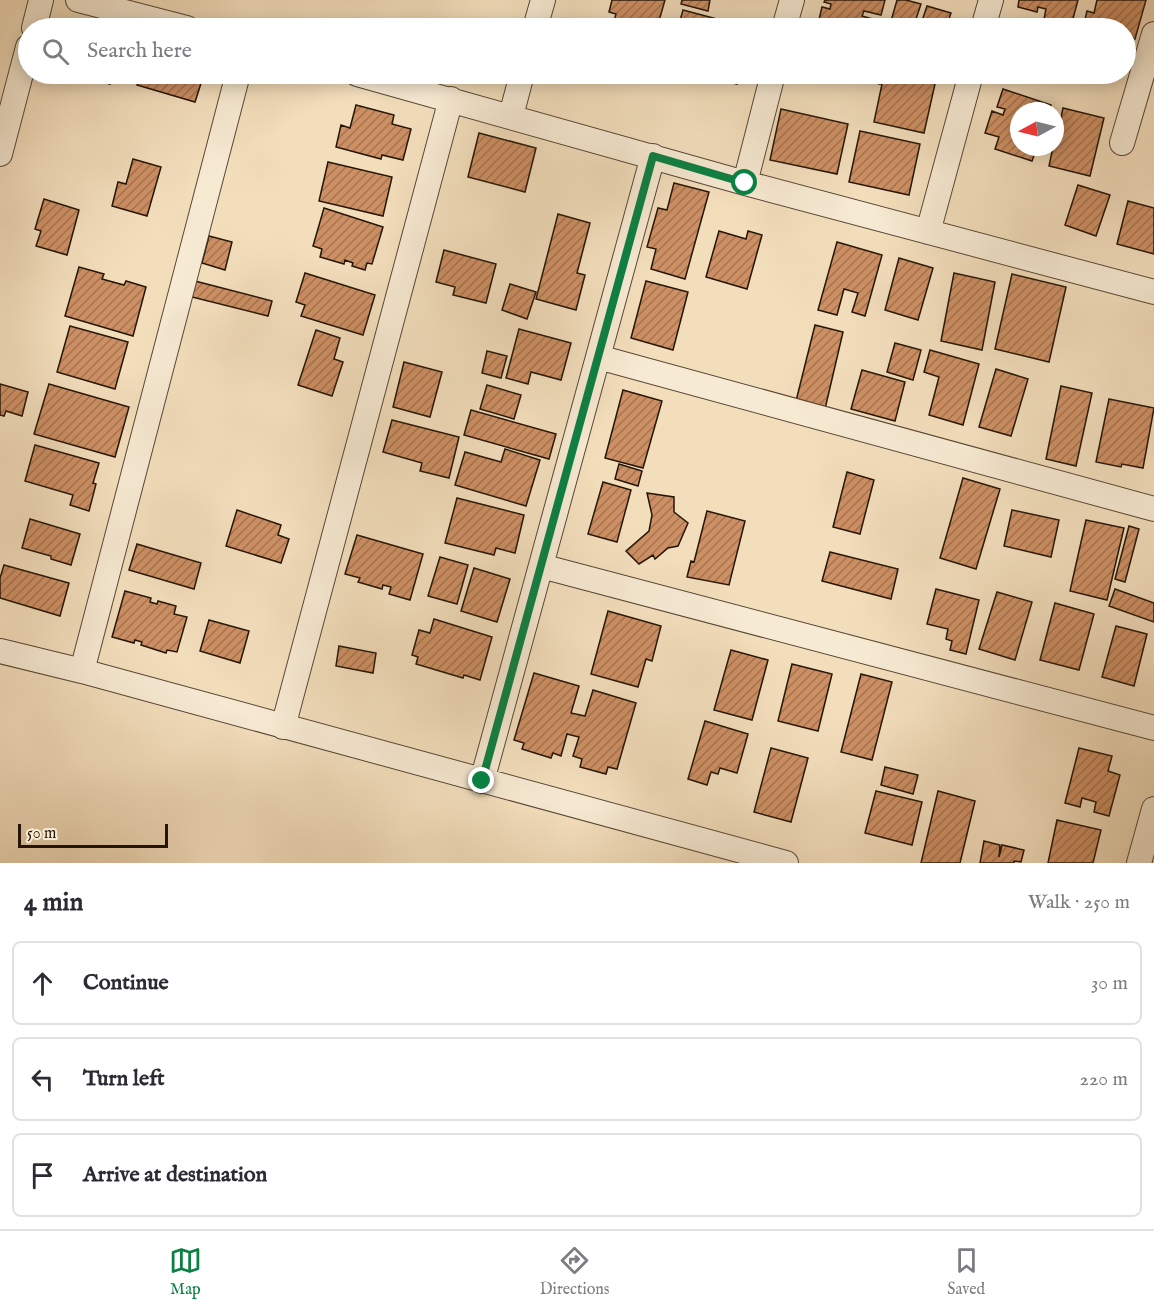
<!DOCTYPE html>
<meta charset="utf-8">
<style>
:root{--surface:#fff;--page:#f7f7f7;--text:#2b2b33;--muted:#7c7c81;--line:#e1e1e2;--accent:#0b8043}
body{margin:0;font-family:"IM FELL English",serif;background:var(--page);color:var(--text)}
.compass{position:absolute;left:1010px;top:102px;width:54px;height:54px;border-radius:50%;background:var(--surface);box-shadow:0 3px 15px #0003;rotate:263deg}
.scale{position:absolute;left:18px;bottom:15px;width:150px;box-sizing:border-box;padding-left:6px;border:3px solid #251508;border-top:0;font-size:16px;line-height:21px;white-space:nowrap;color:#251508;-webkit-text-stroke:4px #f7ead3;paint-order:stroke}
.stop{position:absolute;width:18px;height:18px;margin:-14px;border:4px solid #0b8043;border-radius:50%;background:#fff}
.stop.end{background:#0b8043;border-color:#fff;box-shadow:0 2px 6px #0008}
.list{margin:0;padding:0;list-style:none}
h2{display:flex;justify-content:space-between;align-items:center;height:78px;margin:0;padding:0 24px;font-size:26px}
h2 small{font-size:20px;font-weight:400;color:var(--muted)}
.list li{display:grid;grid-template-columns:39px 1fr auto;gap:18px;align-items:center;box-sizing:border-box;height:84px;margin:0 12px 12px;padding:0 12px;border:2px solid var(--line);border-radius:9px}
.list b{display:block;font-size:22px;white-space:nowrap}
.list em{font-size:20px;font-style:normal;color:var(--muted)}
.icon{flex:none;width:33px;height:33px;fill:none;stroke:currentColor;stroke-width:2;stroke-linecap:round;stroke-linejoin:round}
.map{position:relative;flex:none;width:1154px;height:863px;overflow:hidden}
.search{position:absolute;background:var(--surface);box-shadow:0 3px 15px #0003;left:18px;right:18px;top:18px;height:66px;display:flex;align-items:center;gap:15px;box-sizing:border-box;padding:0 21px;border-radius:33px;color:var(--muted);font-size:22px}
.sheet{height:366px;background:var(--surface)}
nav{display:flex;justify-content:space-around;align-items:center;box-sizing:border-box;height:84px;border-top:2px solid var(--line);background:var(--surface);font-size:16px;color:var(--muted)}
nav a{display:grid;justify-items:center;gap:3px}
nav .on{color:var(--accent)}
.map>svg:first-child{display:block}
.building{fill:url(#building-hatch);stroke:#251508;stroke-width:1.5}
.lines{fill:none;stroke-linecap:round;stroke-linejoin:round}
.street-casing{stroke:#584735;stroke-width:26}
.street{stroke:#f7ead3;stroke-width:24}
.route{stroke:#0b8043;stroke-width:8}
</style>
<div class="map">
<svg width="1154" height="863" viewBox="0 0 1154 863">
<defs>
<pattern id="building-hatch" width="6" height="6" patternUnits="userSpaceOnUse" patternTransform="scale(1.5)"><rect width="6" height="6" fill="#cd9064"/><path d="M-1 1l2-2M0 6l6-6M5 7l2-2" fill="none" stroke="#a67450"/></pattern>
</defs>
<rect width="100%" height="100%" fill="#f3debc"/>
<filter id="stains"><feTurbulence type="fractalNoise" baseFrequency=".00333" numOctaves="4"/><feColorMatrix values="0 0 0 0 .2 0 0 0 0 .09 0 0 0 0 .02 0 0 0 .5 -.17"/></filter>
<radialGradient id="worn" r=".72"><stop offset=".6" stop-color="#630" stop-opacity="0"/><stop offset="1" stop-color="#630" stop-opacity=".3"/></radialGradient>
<path class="building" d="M612,0H665L657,28H612L616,14L609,12Z
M682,0H710L708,11L681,4Z
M825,0H885L881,15L864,11L862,16L876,20L873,28H817L822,7L830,9L831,4L824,2Z
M897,0H906L921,4L916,19L922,21L927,6L951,13L946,28H889Z
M1019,0H1078L1071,26L1044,19L1046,9L1038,7L1037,12L1018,7Z
M1097,0H1146L1135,39L1126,36V28H1100L1084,24L1087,11L1094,13Z
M683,10L751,28H678Z
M1008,21L1035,28H1005Z
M74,74H113L110,84Z
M140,74H204L195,102L137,85Z
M695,74H739L737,84Z
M881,74L937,75L924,133L874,122L882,84H879Z
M1003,89L1051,105L1049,111H1019V147H1037L1032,161L995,149L999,137L985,133L992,111L1003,115L1005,109L997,107Z
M356,105L394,115L392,124L411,129L403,160L382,155L381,159L336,147L341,125L350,128Z
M1063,108L1104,118L1090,176L1049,166L1053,147H1055Z
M781,109L848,124L837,174L770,160Z
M860,131L920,144L909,195L849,182Z
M479,133L536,148L525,192L468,177Z
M133,159L161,167L147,216L112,206L118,182L126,184Z
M328,162L392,177L383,216L319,201Z
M674,183L709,192L685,279L651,269L656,249L647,247L658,208L667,210Z
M1078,185L1110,195L1096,236L1065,225Z
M44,199L79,210L67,255L36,246L41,231L35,229Z
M1128,201L1154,208V254L1117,244Z
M324,208L383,227L372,264L367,263L365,270L352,266L353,263L345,260L344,264L320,257L322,249L313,246Z
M558,214L590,223L577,273L585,275L576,310L536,299Z
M719,231L746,239L748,231L762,235L747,289L706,277Z
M209,236L232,242L225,270L202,263Z
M837,242L882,255L865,316L852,312L858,293L844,289L837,315L818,310Z
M444,250L496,264L486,303L453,295L455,287L436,282Z
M899,258L933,268L918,320L885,310Z
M79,267L104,274L102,279L124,285L126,281L146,287L133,336L65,316Z
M305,273L375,295L363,335L301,316L305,305L296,302Z
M954,273L995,282L982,350L941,341Z
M1012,274L1066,287L1049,362L995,349Z
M195,281L272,301L268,316L192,297Z
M646,281L688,292L673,350L631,338Z
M510,284L536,292L527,319L502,310Z
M815,325L843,332L825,409L796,401Z
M70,326L128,342L115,389L57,372Z
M519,329L571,343L561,380L531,372L528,384L506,378Z
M316,330L340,338L334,359L343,362L332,396L298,385Z
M895,343L921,350L913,380L887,372Z
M930,350L979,364L963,425L929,415L939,377L924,372Z
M487,351L507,356L501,378L482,373Z
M404,362L442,372L430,417L393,407Z
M996,369L1028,379L1011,436L979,427Z
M862,370L905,382L895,421L851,409Z
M0,384L28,392L22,416L6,411L4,416L0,415Z
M49,384L129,407L115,457L34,434Z
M487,385L521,395L514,419L480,409Z
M1061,386L1092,393L1076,466L1046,459Z
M623,390L662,401L643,468L605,458Z
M1109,399L1154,408L1143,468L1122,464L1121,467L1096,462Z
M471,410L556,434L549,459L464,435Z
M392,420L459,437L449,478L420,471L422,463L383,452Z
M35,445L99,463L93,483L96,484L89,511L70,505L73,495L25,481Z
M505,449L540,460L526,506L455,485L465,452L501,462Z
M619,464L642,471L638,486L615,479Z
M847,472L874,480L860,534L833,527Z
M963,478L1000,489L976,569L940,558Z
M603,482L631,490L617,542L588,534Z
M647,493L674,497V512L688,523L678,546L668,548L655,559L653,555L639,564L626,551L649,531L652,515Z
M457,498L524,515L515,553L496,548L494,555L445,543Z
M237,510L281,525L278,535L289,539L281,563L226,546Z
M1012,510L1059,520L1051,557L1004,546Z
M707,511L745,521L729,585L687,577L691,561L694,562Z
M30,519L80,534L71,565L51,559V556L22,548Z
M1086,520L1124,528L1107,600L1070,591Z
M1129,526L1139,529L1125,582L1115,579Z
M357,535L423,554L410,600L389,594L391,587L383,585L382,589L358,582L360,578L345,574Z
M137,544L201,563L194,589L129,570Z
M830,552L898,569L891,599L822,581Z
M440,557L468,565L457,604L428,596Z
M4,565L69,583L60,616L0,598V578Z
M474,568L510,579L497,622L461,611Z
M936,589L979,600L966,654L950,650L952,641L946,639L948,629L927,624Z
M1115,589L1154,603V622L1109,606Z
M125,591L151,598L150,602L157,604L158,601L176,606L174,614L187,617L177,652L167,650L166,653L141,645L142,642L135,640L134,643L112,637Z
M997,592L1032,602L1015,660L979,649Z
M1055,603L1094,614L1079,670L1040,660Z
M608,611L661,626L652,661L646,659L638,687L591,674Z
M434,619L492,637L480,680L464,675L463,678L416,664L418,657L412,655L419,630L430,633Z
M209,620L249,631L240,663L200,651Z
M1116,626L1147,634L1134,686L1102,677Z
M339,646L376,653L373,673L336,666Z
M731,650L768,660L752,720L714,710Z
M792,664L832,674L818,731L778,721Z
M534,673L579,686L571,713L585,716L593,690L636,703L617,769L608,767L606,774L580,767L582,759L573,756L579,737L567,734L561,756L553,753L551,758L522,749L524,743L514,740Z
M861,674L892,682L872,760L841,752Z
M705,721L748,734L737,773L720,768L718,774L711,772L707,785L688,779Z
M771,748L808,758L791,822L754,812Z
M1079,748L1112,756L1108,771L1120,775L1109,816L1094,812L1096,802L1082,798L1080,807L1065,803Z
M885,767L918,775L913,794L881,785Z
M876,791L922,802L912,845L865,833Z
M938,791L975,801L960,863H921Z
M1057,820L1101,830L1093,863H1048Z
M984,841L1000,845L999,857L1002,845L1024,850L1021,862L1014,861V863H980Z"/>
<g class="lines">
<g class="street-casing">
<path id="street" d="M78,0L187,28
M34,28L41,0
M535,28L543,0
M784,28L792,0
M983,28L991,0
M357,74L745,183L1154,292
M511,116L522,74
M1122,143L1154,34
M0,154L28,47
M745,183L773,74
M928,232L971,74
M598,357L1154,509
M541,566L1154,728
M0,651L82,671L786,863
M82,671L238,74
M283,727L451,99
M482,781L653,156
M1139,863L1154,809"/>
</g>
<use href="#street" class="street"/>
</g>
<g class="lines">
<path class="route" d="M482,781L653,156L745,183"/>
</g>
<rect width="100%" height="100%" filter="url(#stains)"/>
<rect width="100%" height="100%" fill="url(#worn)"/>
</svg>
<svg class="compass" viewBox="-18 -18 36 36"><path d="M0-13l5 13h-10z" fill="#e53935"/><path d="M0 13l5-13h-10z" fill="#7c7c81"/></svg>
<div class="scale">50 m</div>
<div class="stop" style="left:745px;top:183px"></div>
<div class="stop end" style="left:482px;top:781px"></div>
<div class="search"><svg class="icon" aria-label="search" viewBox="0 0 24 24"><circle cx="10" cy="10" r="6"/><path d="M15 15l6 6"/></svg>Search here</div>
</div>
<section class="sheet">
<h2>4 min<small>Walk · 250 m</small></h2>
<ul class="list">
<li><svg class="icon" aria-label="ahead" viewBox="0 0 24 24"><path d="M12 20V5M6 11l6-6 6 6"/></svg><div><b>Continue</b></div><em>30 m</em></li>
<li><svg class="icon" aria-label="left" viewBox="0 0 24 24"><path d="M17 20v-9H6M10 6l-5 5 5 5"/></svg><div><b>Turn left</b></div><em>220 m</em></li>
<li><svg class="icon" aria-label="arrive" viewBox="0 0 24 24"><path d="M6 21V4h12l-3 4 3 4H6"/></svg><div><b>Arrive at destination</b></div></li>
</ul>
</section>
<nav>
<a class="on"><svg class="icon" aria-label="map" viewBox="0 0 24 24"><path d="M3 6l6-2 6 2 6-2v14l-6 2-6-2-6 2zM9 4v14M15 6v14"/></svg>Map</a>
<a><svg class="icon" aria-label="directions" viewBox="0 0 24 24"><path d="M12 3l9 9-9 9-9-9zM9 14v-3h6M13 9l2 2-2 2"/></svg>Directions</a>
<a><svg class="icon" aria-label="saved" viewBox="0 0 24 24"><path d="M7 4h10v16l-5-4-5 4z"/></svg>Saved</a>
</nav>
